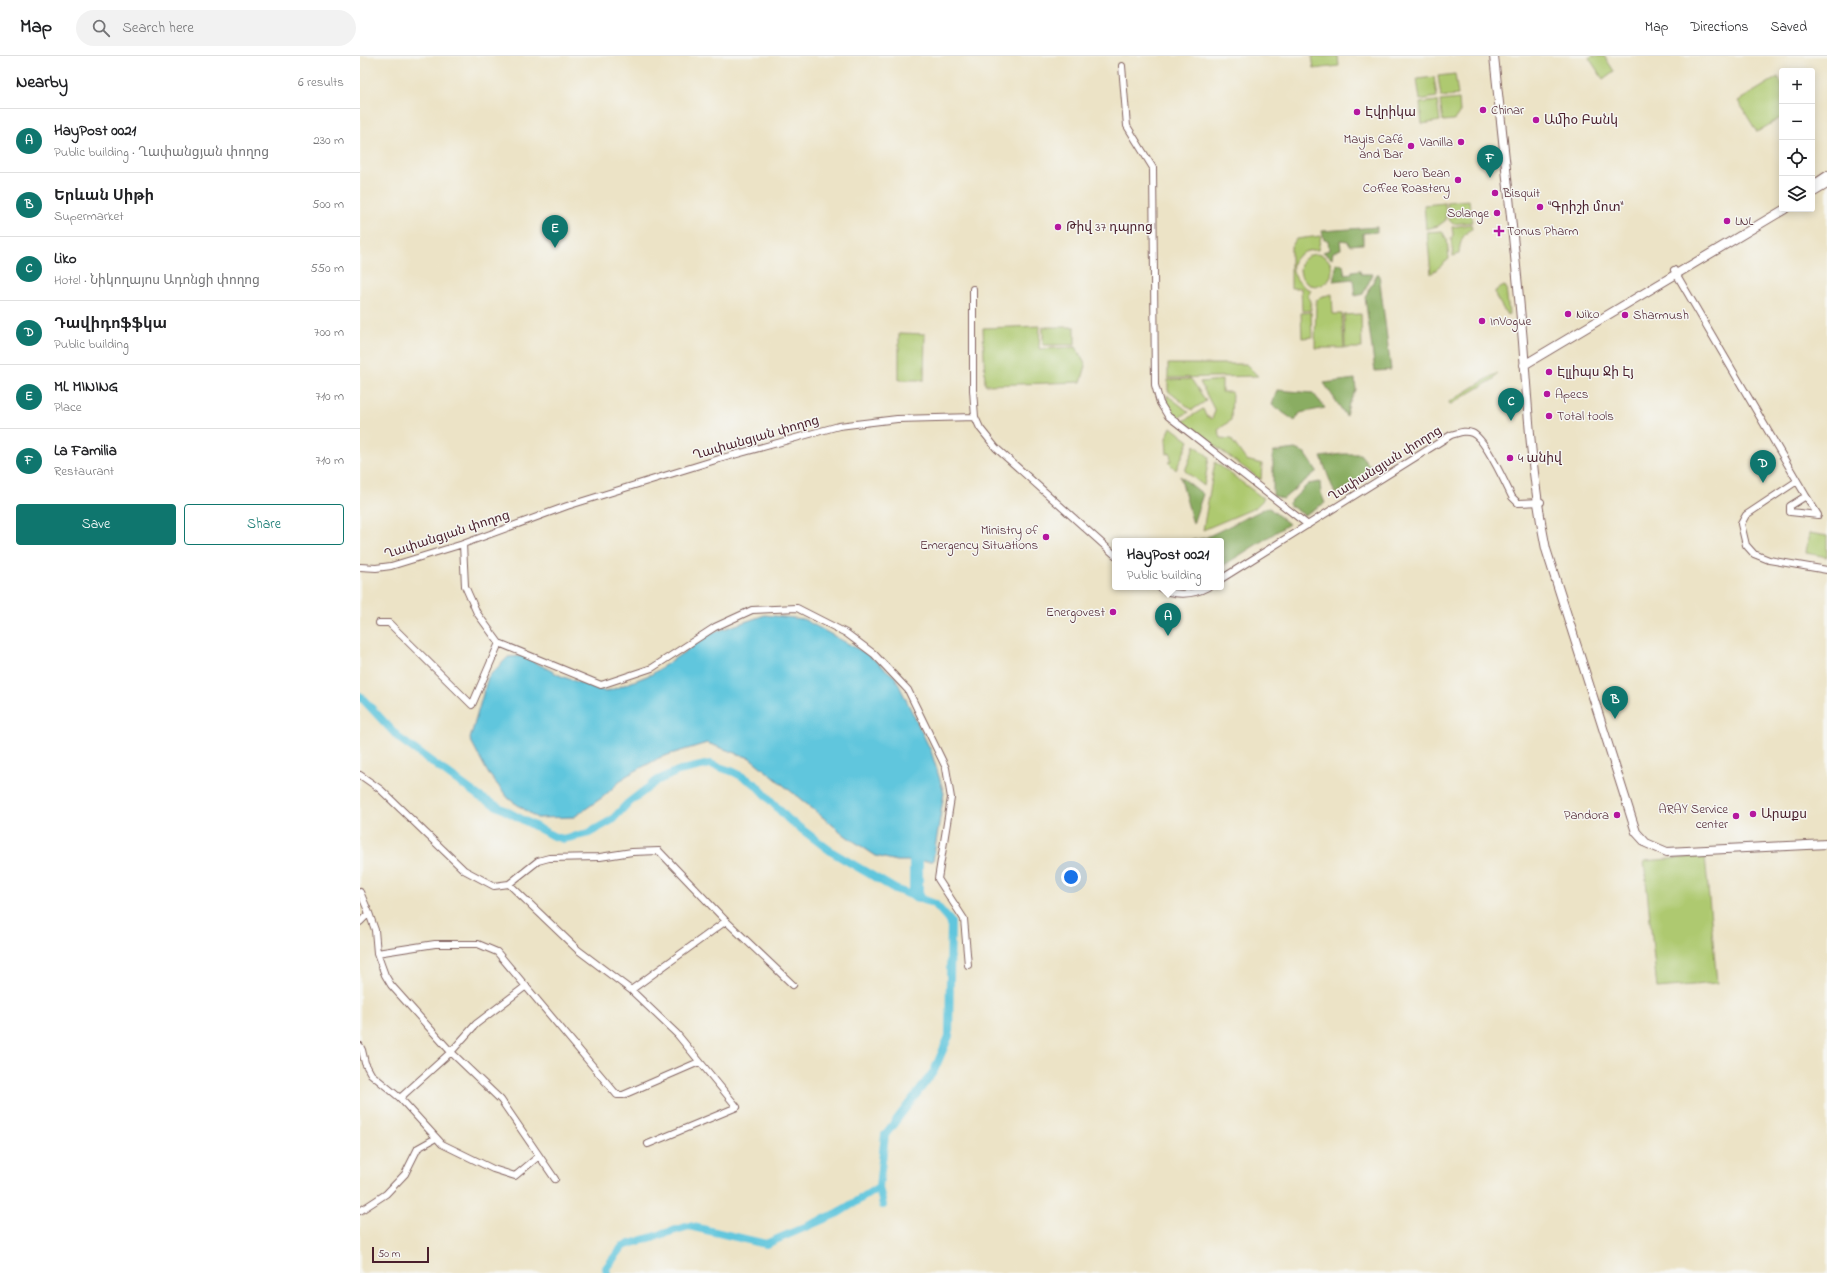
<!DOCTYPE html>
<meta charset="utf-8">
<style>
:root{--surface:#fff;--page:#f2f2f2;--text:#202124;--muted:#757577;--line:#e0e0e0;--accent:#0f766e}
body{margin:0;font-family:"Indie Flower","Noto Sans Armenian",sans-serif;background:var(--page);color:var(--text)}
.controls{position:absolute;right:12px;top:12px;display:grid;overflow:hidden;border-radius:4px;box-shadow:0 2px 10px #0003}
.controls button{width:36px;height:36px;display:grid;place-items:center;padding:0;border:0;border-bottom:1px solid var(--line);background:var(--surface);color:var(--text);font:20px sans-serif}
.scale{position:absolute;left:12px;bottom:10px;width:57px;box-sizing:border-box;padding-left:4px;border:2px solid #4a1f2b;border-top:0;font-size:11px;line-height:14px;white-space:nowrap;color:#4a1f2b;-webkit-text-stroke:3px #f6f6f2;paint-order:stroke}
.you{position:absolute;left:711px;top:821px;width:14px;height:14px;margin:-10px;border:3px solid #fff;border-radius:50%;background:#1a73e8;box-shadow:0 0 0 6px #1a73e833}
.badge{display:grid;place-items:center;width:26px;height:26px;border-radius:50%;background:var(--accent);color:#fff;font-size:13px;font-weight:700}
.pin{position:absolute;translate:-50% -33px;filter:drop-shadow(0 1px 2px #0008)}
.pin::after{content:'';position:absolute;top:21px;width:14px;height:12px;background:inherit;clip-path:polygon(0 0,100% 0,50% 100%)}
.popup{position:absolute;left:752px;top:482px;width:112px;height:52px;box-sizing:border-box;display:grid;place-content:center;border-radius:4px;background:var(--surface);filter:drop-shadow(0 1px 3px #0005);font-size:13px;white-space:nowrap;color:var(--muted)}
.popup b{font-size:15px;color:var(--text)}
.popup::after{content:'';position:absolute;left:50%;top:100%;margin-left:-8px;border:8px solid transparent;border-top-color:var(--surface)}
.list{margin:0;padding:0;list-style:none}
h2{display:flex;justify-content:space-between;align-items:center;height:52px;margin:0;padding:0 16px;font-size:17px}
h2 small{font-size:13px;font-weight:400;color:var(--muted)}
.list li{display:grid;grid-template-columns:26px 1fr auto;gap:12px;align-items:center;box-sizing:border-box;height:64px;padding:0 16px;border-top:1px solid var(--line)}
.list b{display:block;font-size:15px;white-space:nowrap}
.list p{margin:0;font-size:13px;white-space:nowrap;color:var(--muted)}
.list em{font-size:13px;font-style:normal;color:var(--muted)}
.actions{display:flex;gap:8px;padding:12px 16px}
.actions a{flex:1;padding:9px 0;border:1px solid var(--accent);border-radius:4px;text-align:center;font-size:14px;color:var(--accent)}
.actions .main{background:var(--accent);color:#fff}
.icon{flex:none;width:22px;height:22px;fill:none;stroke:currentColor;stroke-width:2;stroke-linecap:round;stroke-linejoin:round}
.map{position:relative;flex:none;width:1467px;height:1217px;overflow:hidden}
header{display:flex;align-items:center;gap:24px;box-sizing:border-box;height:56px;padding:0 20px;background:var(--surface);border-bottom:1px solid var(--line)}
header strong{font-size:19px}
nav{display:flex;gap:22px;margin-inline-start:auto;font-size:14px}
.search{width:280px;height:36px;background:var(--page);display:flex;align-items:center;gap:10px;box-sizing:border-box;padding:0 14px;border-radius:22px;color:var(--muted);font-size:15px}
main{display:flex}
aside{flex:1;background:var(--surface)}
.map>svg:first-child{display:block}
.green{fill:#aec96f;stroke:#7c744d}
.forest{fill:#8aad62;stroke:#6a6646}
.water{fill:#60c6dd;stroke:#557284}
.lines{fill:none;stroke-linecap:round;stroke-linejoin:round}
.canal{stroke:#60c6dd;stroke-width:8}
.river{stroke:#60c6dd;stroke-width:14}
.minor-casing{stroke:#836461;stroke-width:8}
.tertiary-casing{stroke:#836461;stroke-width:10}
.minor{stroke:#fff;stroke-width:6}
.tertiary{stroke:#fff;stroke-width:8}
.poi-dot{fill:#b5179e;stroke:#f6f6f2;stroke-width:1.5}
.labels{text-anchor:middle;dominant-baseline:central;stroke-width:3;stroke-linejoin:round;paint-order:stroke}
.poi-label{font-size:13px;fill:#4a1f2b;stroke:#f6f6f2;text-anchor:start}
.street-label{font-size:13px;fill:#4a1f2b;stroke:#f6f6f2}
</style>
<header>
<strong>Map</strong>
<div class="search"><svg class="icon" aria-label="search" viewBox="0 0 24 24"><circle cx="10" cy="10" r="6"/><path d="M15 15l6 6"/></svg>Search here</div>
<nav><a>Map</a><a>Directions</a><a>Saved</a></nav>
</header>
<main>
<aside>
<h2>Nearby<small>6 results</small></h2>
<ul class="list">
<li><span class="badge">A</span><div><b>HayPost 0021</b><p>Public building · Ղափանցյան փողոց</p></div><em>230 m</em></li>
<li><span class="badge">B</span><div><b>Երևան Սիթի</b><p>Supermarket</p></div><em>500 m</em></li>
<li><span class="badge">C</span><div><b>Liko</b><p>Hotel · Նիկողայոս Ադոնցի փողոց</p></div><em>550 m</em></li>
<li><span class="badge">D</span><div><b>Դավիդոֆֆկա</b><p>Public building</p></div><em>700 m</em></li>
<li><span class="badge">E</span><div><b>ML MINING</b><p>Place</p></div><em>710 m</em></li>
<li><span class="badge">F</span><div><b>La Familia</b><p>Restaurant</p></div><em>710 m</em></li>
</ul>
<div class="actions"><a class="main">Save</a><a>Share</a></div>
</aside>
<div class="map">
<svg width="1467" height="1217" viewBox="0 0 1467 1217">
<rect width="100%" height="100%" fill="#f6f6f2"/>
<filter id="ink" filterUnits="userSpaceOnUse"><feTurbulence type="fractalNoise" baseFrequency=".025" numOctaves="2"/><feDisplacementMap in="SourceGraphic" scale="8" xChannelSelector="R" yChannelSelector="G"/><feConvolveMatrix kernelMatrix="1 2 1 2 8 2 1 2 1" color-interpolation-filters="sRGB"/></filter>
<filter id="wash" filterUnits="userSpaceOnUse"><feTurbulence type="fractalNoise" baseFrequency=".012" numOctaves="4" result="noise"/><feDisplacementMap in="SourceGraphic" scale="16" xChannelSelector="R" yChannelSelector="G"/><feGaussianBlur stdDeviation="0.9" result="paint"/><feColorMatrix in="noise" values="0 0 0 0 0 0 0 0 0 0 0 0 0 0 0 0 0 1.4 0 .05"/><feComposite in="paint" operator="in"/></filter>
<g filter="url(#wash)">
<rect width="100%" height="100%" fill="#ece3c6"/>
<path class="green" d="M952,0H978L979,10L954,13Z
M1232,0H1244L1254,15L1243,23L1229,2Z
M1095,18L1098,39L1081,41L1078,20Z
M1074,21L1077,41L1060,44L1057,23Z
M1418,21L1422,28V61L1397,76L1378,45Z
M1099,43L1100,56L1094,64L1083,65L1080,45Z
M1077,45L1080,65L1062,68L1060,47Z
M1109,144L1112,166L1093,168L1089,164L1087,146Z
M1085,147L1086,164L1078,170L1066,173L1064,149Z
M1111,168L1112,173C1101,180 1100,186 1099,198L1093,200L1091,183L1093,179L1092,171Z
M1082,175L1087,184L1089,203L1071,218L1067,176Z
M961,180L958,194C951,194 943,195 937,201C926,212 938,230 951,234L948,240L951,245V254L942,255L941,232H931V192L936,183Z
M940 214a16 16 0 1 1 32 0a16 16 0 1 1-32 0Z
M1144,230L1146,231L1149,258L1147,259L1136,241L1135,235Z
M972,238L973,258H982L984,292H955L956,245L960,241Z
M951,256L952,281L942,282L941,257Z
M1001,258L1002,292H985L984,259Z
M680,270L679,293L716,291L726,310L721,326L625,329L623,272Z
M683,271H715V289H683Z
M539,277L565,278L564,324H539Z
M808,308H886L898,320L808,322Z
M1138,317L1134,323L1089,349V346L1130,321Z
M831,323L846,345L832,354L808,335V324Z
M862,324V336H872L871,364L858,374L861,382L871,383L886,404L902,408L901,424L822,366L843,353L846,360L852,363L855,355L840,326Z
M807,339L829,356L818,362L807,352Z
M811,371L829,385L816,414L808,406L811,405L810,397L807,398L806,382Z
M835,389L849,401L844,430L825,415Z
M855,406L904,443L895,452L843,474Z
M1449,477L1467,480V501L1446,497Z
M1345,800L1357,927L1297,932L1284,805Z"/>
<path class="forest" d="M1017,171V176L1003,177V188L989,189L988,185L980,184L981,193L973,196L972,203L963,196L969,194L968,184H964L962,175Z
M976,207L983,209L985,219L991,218L992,215L1000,214L1001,218H1013L1003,238L995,240L993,223L973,225L975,220Z
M1017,218H1019L1031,314L1015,315L1005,241Z
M995,323L996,334L989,348L986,360L964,327Z
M917,334L953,337L965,352L940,357L935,365L912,349Z
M935,393L945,397L957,415L923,443L913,439V396Z
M982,398H1000L1015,416L975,438L961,401Z
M820,420L843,438L833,468Z
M960,426L961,437L965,447L944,459L928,448L948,428Z
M908,451L929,468L861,511V485H829L845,482Z"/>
<path class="water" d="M405,559L443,563L507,598L535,621L571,695L584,737L573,805H537L516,800L486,780L390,702L347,687L301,701L266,720L243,741L214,761L177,762L149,743L128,717L110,683L128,621L148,601L163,600L201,620L246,636L292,618L352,577Z"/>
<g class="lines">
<path class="canal" d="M0,640L40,683L120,741L193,780L203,783L229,777L252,764L267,748L298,724L318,715L350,708L374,716L394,727L428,763L472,796L535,833L575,848L591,866L589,980L574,1015L525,1079L519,1131L523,1149
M247,1217L246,1212L263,1190L329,1170L406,1188L478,1157L519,1131"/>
<path class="river" d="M556,839V805"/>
</g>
</g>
<g filter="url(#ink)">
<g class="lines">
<g class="minor-casing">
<path id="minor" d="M762,10L767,70L793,112L795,329L800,347L808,360L948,469
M1314,214L1446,440L1430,450V456L1458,459L1446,440
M613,233V334L615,361L620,372L636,392L755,499
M1437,425L1386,459L1381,468L1386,489L1394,498L1409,504L1467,514
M103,488L105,530L117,557L139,587L241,629L292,612L355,571L392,554L437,552L486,577L514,598L548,634L586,712L591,742L578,823L604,863L608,909
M0,511L16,512L31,510L103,488L207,450L359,403L479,370L537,363L615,361
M861,523L1091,379C1099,377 1104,374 1112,377C1125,382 1145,427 1152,441L1158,447L1181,446
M799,531C813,541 833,539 848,531
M19,567H29L112,649L139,587
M0,719L20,733L104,814L134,830L149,828L178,805L189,802L240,801L272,796L299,795L366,865L433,929
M149,828L218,894L271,934L317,978L377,1051L288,1088
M0,836L9,857L0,866
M9,857L15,874L17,897L25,919L31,929L91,996L141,1044L195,1123
M17,897L75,888H118L137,896L257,1039H263L339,1006
M271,934L366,865
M0,990L2,994L5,1007L11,1018L40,1042L82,1088L133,1113L155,1120L179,1100
M40,1042L91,996L116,968L166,930
M0,1155L26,1138L45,1118L58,1092L76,1082"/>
</g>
<g class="tertiary-casing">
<path id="tertiary" d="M1134,0C1144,95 1155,191 1163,286C1168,355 1172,425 1186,493L1276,776L1286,787L1307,796L1467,788
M1452,130L1467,120
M1452,137L1467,128
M1164,309L1425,153"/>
</g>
<use href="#minor" class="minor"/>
<use href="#tertiary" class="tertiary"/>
</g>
</g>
<g class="poi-dot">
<circle cx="1123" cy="54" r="4"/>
<circle cx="997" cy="56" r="4"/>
<circle cx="1176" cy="64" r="4"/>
<circle cx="1101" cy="86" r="4"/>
<circle cx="1051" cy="90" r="4"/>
<circle cx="1098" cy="124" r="4"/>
<circle cx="1135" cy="137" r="4"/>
<circle cx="1180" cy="151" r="4"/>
<circle cx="1137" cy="157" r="4"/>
<circle cx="1367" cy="165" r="4"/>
<circle cx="698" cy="171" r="4"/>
<path d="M1137 169h4v4h4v4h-4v4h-4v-4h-4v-4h4z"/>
<circle cx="1208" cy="258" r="4"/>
<circle cx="1265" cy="259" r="4"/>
<circle cx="1122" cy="265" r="4"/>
<circle cx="1189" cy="316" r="4"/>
<circle cx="1187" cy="338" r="4"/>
<circle cx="1189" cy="360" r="4"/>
<circle cx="1150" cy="402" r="4"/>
<circle cx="686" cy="481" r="4"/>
<circle cx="753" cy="556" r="4"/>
<circle cx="1393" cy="758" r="4"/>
<circle cx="1257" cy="759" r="4"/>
<circle cx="1376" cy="760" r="4"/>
</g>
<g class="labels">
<g class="poi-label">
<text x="1131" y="54">Chinar</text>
<text x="1005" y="56">Էվրիկա</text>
<text x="1184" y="64">Ամիօ Բանկ</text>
<text x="1043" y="83" text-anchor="end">Mayis Café<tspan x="1043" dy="15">and Bar</tspan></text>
<text x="1093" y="86" text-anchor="end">Vanilla</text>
<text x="1090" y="117" text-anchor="end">Nero Bean<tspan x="1090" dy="15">Coffee Roastery</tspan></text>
<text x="1143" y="137">Bisquit</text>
<text x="1188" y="151">"Գրիշի մոտ"</text>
<text x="1129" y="157" text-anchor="end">Solange</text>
<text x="1375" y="165">LNL</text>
<text x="706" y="171">Թիվ 37 դպրոց</text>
<text x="1147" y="175">Tonus Pharm</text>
<text x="1216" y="258">Niko</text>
<text x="1273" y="259">Sharmush</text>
<text x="1130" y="265">InVogue</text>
<text x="1197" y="316">Էլլիպս Ջի Էյ</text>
<text x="1195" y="338">Apecs</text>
<text x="1197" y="360">Total tools</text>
<text x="1158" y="402">4 անիվ</text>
<text x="678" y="474" text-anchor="end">Ministry of<tspan x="678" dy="15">Emergency Situations</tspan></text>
<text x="745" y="556" text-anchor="end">Energovest</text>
<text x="1368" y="753" text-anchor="end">ARAY Service<tspan x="1368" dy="15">center</tspan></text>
<text x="1401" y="758">Արաքս</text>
<text x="1249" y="759" text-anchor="end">Pandora</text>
</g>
<g class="street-label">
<text transform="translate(396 382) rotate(-16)">Ղափանցյան փողոց</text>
<text transform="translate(1025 408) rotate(-32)">Ղափանցյան փողոց</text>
<text transform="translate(87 479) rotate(-18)">Ղափանցյան փողոց</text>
</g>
</g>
</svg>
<div class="controls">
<button>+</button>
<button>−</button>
<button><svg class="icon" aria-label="locate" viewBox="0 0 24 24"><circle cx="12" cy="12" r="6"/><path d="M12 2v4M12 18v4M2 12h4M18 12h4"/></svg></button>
<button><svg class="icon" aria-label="layers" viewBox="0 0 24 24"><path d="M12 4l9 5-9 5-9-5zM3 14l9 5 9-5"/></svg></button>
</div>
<div class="scale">50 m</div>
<div class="you"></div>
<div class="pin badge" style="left:808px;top:580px">A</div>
<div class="popup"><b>HayPost 0021</b>Public building</div>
<div class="pin badge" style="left:1255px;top:663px">B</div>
<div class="pin badge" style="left:1151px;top:365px">C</div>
<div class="pin badge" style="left:1403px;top:427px">D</div>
<div class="pin badge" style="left:195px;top:192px">E</div>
<div class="pin badge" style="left:1130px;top:122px">F</div>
</div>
</main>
